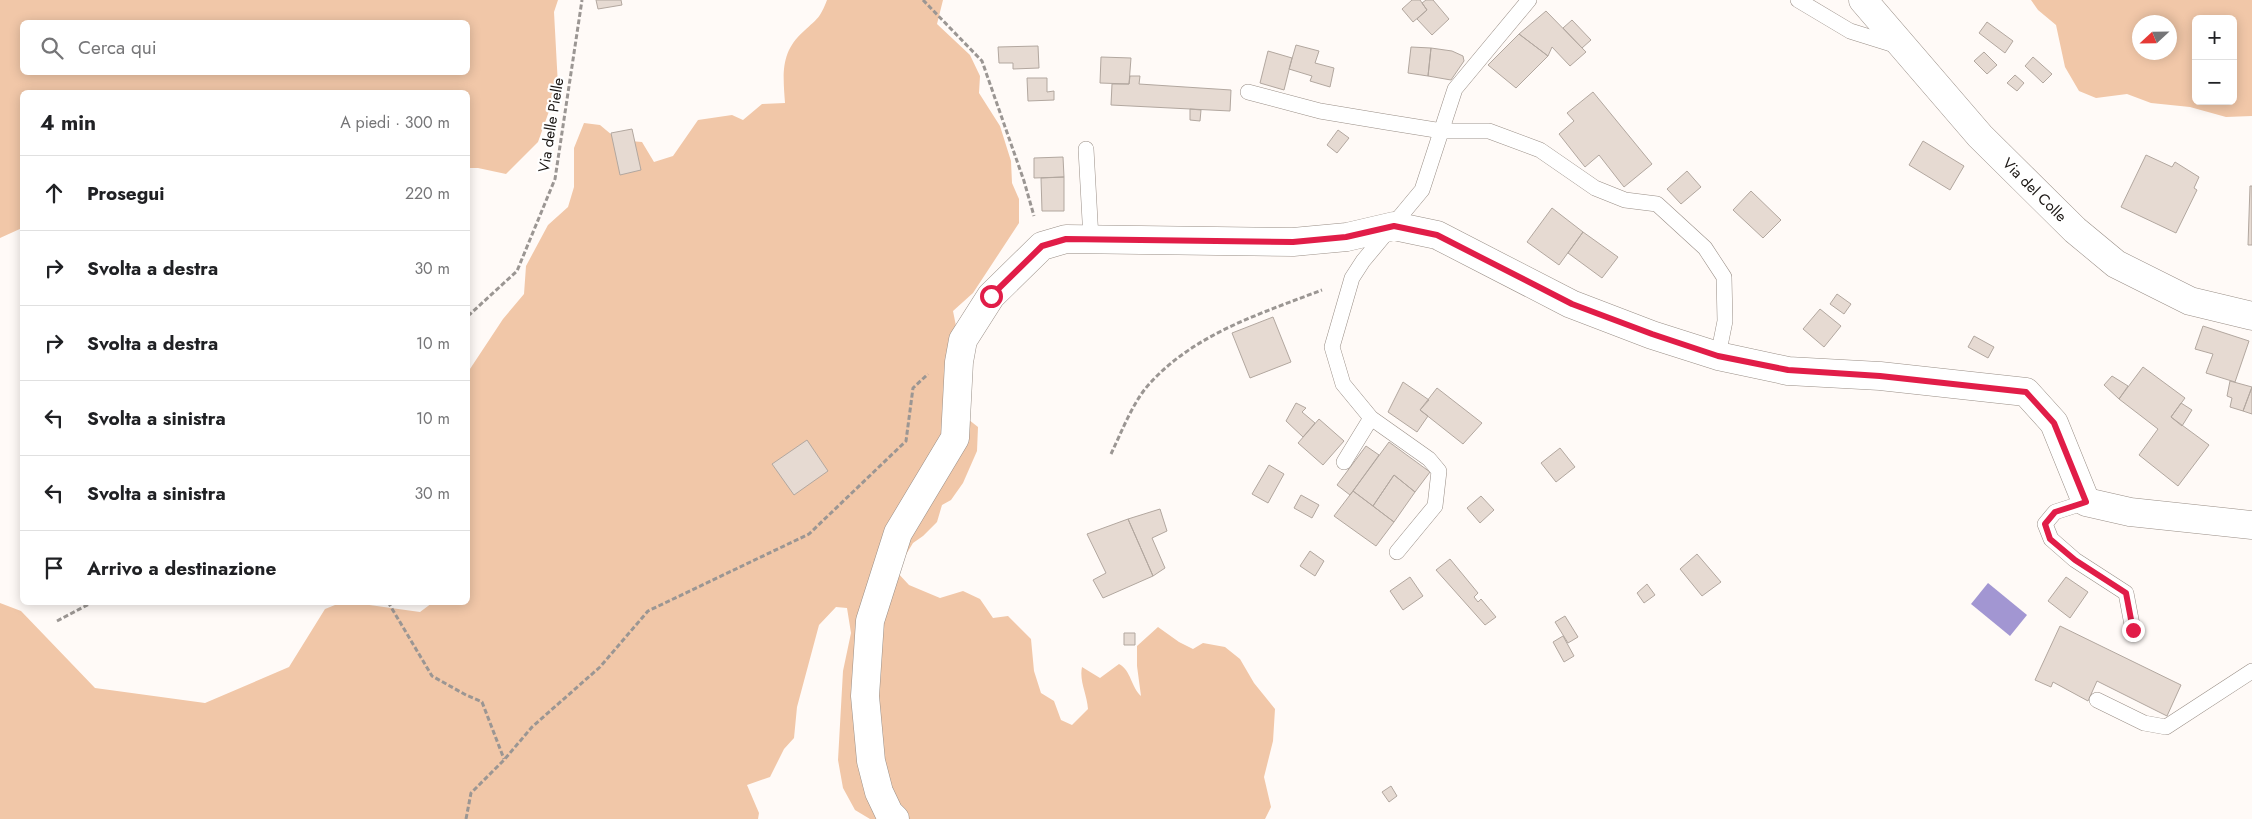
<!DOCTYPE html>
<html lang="it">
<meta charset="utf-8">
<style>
:root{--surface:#fff;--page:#f6f6f6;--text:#202124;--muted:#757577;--line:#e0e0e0}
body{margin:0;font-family:Jost,sans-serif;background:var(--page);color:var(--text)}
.controls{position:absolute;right:15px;top:15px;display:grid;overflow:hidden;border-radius:8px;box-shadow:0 2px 12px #0003}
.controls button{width:45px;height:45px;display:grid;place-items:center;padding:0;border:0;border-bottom:1px solid var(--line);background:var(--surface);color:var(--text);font:25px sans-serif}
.compass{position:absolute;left:2132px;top:15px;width:45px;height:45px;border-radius:50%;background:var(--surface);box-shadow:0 2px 12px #0003;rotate:248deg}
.stop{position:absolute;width:15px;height:15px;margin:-11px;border:4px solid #e11d48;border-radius:50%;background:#fff}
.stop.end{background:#e11d48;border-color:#fff;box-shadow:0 1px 5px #0008}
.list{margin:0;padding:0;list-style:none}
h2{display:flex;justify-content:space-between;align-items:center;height:65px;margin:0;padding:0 20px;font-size:21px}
h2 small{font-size:16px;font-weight:400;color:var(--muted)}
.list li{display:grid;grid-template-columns:32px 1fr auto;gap:15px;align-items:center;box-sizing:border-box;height:75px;padding:0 20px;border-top:1px solid var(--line)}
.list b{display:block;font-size:19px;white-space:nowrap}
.list em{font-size:16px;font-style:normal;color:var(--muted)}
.icon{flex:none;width:28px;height:28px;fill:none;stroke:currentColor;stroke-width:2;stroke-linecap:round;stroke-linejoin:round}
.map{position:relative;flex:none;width:2252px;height:819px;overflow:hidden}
.search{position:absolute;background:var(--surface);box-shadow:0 2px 12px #0003;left:20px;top:20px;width:450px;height:55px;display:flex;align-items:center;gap:12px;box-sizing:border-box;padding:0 18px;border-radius:8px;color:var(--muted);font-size:19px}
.panel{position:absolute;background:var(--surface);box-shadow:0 2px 12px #0003;left:20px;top:90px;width:450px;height:515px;border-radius:8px}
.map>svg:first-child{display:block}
.green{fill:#f1c7a8;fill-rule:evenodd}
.water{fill:#a296d2}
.building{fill:#e6dad2;stroke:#b2a79f}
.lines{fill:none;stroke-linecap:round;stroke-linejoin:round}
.service-casing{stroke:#998e86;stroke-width:16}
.minor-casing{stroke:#998e86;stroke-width:29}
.path{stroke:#9b9693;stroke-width:3;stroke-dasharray:5 2.5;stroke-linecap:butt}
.service{stroke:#fff;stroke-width:15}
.minor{stroke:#fff;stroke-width:28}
.route{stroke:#e11d48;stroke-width:6}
.labels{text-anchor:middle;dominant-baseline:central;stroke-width:4.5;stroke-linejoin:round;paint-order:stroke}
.street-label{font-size:15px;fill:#1a1613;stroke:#fff}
</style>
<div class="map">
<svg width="2252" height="819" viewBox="0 0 2252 819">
<rect width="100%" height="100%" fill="#fffaf7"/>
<path class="green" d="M0,0H558L554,12L558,86L538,142L506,174L478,168H468V92H22V228L0,238ZM468,22V72H22V22Z
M827,0H943L937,24L970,55L980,76L979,93L1000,126L1011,161L1012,183L1019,199V223L973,293L953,311L958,336L948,435L863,619L884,819H870L855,810L843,788L838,760L843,671L851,633L847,608L836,607L819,625L797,707L794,738L784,749L770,777L747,785L759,813L758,819H0V603L21,611L95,688L205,703L289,667L325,609L340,603H355L420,612L432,603L468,602V372L503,319L524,294L526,266L548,225L568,207L574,187V148L584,123L600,125L618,140L642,142L654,162L673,156L698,120L732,115L743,120L762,104L785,103C783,74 780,52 804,31C818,18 820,18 827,0Z
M2031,0H2252V116L2226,117L2190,107L2151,103L2127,94L2096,98L2079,91L2065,67L2056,25L2038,10ZM2196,19H2233V101H2196ZM2170,22V52H2140V22Z
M964,416L978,427L977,451L963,483L951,500L942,505L937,522L923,536L913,543L896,571L909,585L940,598L963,591L980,599L993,618L1008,616L1031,639L1034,671L1041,693L1054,701L1061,720L1072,725L1088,709C1087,694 1079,681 1082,667L1100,678L1119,664C1131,670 1131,687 1141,696L1137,666V646L1158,627L1179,642L1193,649L1203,643L1225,647L1240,659L1254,683L1275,709L1273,741L1264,777L1271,807L1265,819H905L879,760L877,622L905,536Z"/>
<path class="water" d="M1988,583L2027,615L2010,636L1971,604Z"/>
<path class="building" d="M596,0H621L622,5L598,9Z
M1412,0H1420L1427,10L1413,22L1402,9Z
M1426,0H1433L1449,19L1432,35L1417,19L1427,10L1422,3Z
M1546,11L1586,52L1570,66L1552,47L1548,56L1519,34Z
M1572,20L1591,40L1582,48L1563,28Z
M1987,22L2013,41L2005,53L1979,33Z
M1519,34L1548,56L1516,88L1488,65Z
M1296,45L1319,51L1315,63L1334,68L1330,87L1310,81L1312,76L1289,69Z
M1038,46L1039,68L1013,69V63H999L998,47Z
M1411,47L1431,48L1428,76L1408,73Z
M1431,48L1452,51L1463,56L1464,61L1451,80L1428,76Z
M1268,51L1292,58L1284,90L1260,83Z
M1984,52L1997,65L1987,74L1974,61Z
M1101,57L1131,58L1129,84L1100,83Z
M2033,57L2052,74L2043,83L2025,66Z
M2015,75L2024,83L2017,91L2007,83Z
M1130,76H1140L1139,84L1231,90L1230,111L1111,105L1112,84H1129Z
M1027,78H1047V92L1054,91V100L1028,101Z
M1593,92L1652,164L1624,187L1599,155L1585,167L1559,134L1574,121L1567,113Z
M1190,109L1201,110L1200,121L1190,120Z
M632,129L641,170L620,175L611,133Z
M1338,130L1349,138L1337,153L1327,145Z
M1923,141L1964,166L1950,190L1909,165Z
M2146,155L2172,167L2175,162L2199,177L2194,188L2197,190L2176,233L2121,207Z
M1063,157L1064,177L1034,178V158Z
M1687,171L1701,187L1681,204L1667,189Z
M1064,177V211H1042L1041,178Z
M2250,186H2252V245H2248Z
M1751,191L1781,220L1763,238L1733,210Z
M1552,208L1583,232L1559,265L1527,242Z
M1583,232L1618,257L1602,278L1568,253Z
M1837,294L1851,304L1844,314L1830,304Z
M1820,309L1841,326L1824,347L1803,329Z
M1273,317L1291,362L1250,378L1232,333Z
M2203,326L2249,341L2235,382L2206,373L2213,354L2195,349Z
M1974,336L1994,347L1988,358L1968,347Z
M2143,367L2185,398L2171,417L2209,445L2178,486L2139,455L2158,429L2119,399Z
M2112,376L2128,386L2119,399L2104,385Z
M2230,381L2252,387L2243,411L2230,407L2232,398L2227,396Z
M1403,382L1429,400L1420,410L1428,416L1417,432L1388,412Z
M2252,387V414L2243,411Z
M1437,388L1482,423L1463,444L1420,410Z
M1296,403L1306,408L1302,412L1315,423L1303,437L1286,421Z
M2181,403L2192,410L2182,426L2171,417Z
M1319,419L1344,441L1323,465L1298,443Z
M807,440L828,471L794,495L772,464Z
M1389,442L1430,472L1415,492L1394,475L1373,506L1353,491Z
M1366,446L1379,455L1350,495L1337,485Z
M1560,448L1575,467L1556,482L1541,463Z
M1269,465L1284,474L1268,503L1252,494Z
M1394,475L1415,492L1394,522L1373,506Z
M1353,491L1394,522L1376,546L1334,516Z
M1301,495L1319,505L1312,518L1294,508Z
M1481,496L1494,510L1480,523L1467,508Z
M1160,509L1167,531L1152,538L1165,568L1153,576L1128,519Z
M1128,519L1153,576L1103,598L1093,580L1106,573L1087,534Z
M1310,551L1324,561L1315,576L1300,566Z
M1697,554L1721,582L1702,596L1680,569Z
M1450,559L1478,593L1474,597L1478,602L1481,599L1496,617L1485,625L1436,570Z
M1410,577L1423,596L1403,610L1390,591Z
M2066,577L2088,592L2070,618L2048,601Z
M1647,584L1655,595L1644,603L1637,593Z
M1565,616L1578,637L1568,643L1555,622Z
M2060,626L2181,685L2167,716L2097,681L2088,701L2053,682L2051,687L2035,680Z
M1124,633H1135V645H1124Z
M1563,636L1574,656L1564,662L1553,642Z
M1391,786L1397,796L1389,802L1382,792Z"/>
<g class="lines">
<g class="service-casing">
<path id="service" d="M1798,0L1850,31L1898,46
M1248,92L1320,111L1386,122L1442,131H1489L1540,150L1595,188L1625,200L1657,204L1705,248L1724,277L1725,321L1718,356
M1086,149L1091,239
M1344,462L1371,418
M2086,502L2055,512L2045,524L2051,539L2075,560L2126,593L2133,630
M1397,552L1435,506L1439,471L1429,459L1371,418L1343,384L1332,347L1352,278L1363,261L1422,190L1455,89L1529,0
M2097,700L2144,723L2166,727L2252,671"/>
</g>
<g class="minor-casing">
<g id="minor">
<path id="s1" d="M1863,0L1980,136L2075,230L2116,264L2190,301L2252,316"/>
<path d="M895,819L889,813L879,792L871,761L865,696L870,621L898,533L955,438L959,362L963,340L991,296L1042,246L1066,239L1293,242L1347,237L1394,226L1437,235L1571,304L1652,335L1718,356L1788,371L1880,376L2026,392L2054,423L2086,502L2130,512L2252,525"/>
</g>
</g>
<path class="path" d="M923,0L982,61L1024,181L1034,216
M468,316L517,271L555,179L582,0
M1111,454C1122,431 1134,399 1152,381C1197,333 1262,313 1322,290
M388,602L432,676L466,695L482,702L504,759
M57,621L93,602
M466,819L471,793L504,760L532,727L600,667L648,611L809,534L906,441L913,388L928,374"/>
<use href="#service" class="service"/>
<use href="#minor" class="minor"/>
</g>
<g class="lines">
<path class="route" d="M991,296L1042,246L1066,239L1293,242L1346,237L1394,226L1437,235L1572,304L1652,334L1718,356L1788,370L1880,376L2026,392L2054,423L2086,502L2055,512L2045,524L2050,539L2075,560L2126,593L2133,630"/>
</g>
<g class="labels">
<g class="street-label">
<text transform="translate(551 125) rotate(-81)">Via delle Pielle</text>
<text stroke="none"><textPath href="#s1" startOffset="256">Via del Colle</textPath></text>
</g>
</g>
</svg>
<div class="controls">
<button>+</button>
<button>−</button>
</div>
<svg class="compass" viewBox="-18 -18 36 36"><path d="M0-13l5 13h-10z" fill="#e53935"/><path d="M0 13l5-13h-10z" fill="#757577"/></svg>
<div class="stop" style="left:991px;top:296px"></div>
<div class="stop end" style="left:2133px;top:630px"></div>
<div class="search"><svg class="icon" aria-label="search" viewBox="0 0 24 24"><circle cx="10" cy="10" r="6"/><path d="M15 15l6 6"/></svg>Cerca qui</div>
<section class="panel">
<h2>4 min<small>A piedi · 300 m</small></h2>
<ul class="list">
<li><svg class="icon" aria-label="ahead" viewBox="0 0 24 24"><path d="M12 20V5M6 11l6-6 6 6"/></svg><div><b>Prosegui</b></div><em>220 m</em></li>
<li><svg class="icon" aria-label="right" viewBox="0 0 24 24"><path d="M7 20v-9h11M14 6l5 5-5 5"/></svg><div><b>Svolta a destra</b></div><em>30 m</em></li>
<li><svg class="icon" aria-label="right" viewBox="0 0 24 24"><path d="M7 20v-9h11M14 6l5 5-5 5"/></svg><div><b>Svolta a destra</b></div><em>10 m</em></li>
<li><svg class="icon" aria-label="left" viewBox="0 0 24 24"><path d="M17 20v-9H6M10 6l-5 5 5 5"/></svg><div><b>Svolta a sinistra</b></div><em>10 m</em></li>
<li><svg class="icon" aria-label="left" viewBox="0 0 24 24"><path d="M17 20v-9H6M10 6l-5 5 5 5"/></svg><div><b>Svolta a sinistra</b></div><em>30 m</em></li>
<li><svg class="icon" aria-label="arrive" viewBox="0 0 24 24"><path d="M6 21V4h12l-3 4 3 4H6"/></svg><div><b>Arrivo a destinazione</b></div></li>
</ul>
</section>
</div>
